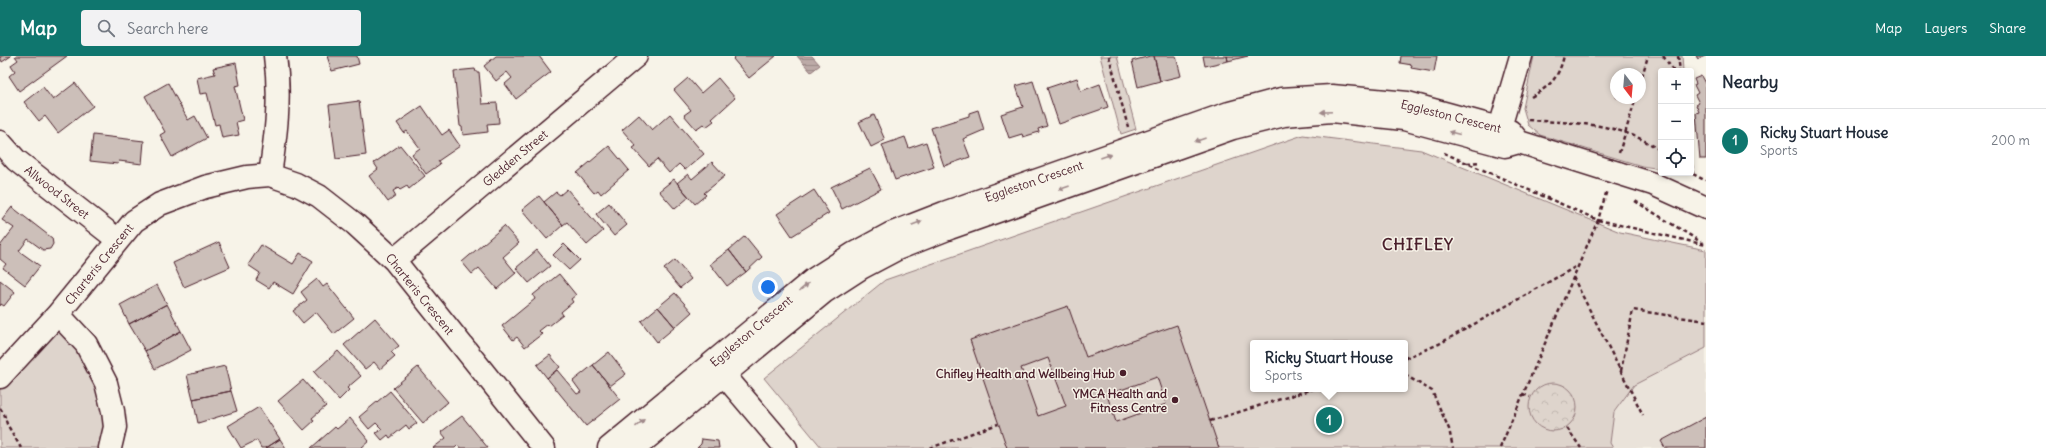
<!DOCTYPE html>
<meta charset="utf-8">
<style>
:root{--surface:#fff;--page:#f2f2f3;--text:#1f2937;--muted:#747a83;--line:#e0e1e3;--accent:#0f766e}
body{margin:0;font-family:Delius,sans-serif;background:var(--page);color:var(--text)}
.controls{position:absolute;right:12px;top:12px;display:grid;overflow:hidden;border-radius:4px;box-shadow:0 2px 6px #0003}
.controls button{width:36px;height:36px;display:grid;place-items:center;padding:0;border:0;border-bottom:1px solid var(--line);background:var(--surface);color:var(--text);font:20px sans-serif}
.compass{position:absolute;left:1610px;top:12px;width:36px;height:36px;border-radius:50%;background:var(--surface);box-shadow:0 2px 6px #0003;rotate:164deg}
.you{position:absolute;left:768px;top:231px;width:14px;height:14px;margin:-10px;border:3px solid #fff;border-radius:50%;background:#1a73e8;box-shadow:0 0 0 6px #1a73e833}
.badge{display:grid;place-items:center;width:26px;height:26px;border-radius:50%;background:var(--accent);color:#fff;font-size:13px;font-weight:700}
.pin{position:absolute;translate:-50% -50%;border:2px solid #fff;box-shadow:0 1px 4px #0006}
.popup{position:absolute;left:1250px;top:284px;width:158px;height:52px;box-sizing:border-box;display:grid;place-content:center;border-radius:4px;background:var(--surface);filter:drop-shadow(0 1px 3px #0005);font-size:13px;white-space:nowrap;color:var(--muted)}
.popup b{font-size:15px;color:var(--text)}
.popup::after{content:'';position:absolute;left:50%;top:100%;margin-left:-8px;border:8px solid transparent;border-top-color:var(--surface)}
.list{margin:0;padding:0;list-style:none}
h2{display:flex;justify-content:space-between;align-items:center;height:52px;margin:0;padding:0 16px;font-size:17px}
h2 small{font-size:13px;font-weight:400;color:var(--muted)}
.list li{display:grid;grid-template-columns:26px 1fr auto;gap:12px;align-items:center;box-sizing:border-box;height:64px;padding:0 16px;border-top:1px solid var(--line)}
.list b{display:block;font-size:15px;white-space:nowrap}
.list p{margin:0;font-size:13px;white-space:nowrap;color:var(--muted)}
.list em{font-size:13px;font-style:normal;color:var(--muted)}
.icon{flex:none;width:22px;height:22px;fill:none;stroke:currentColor;stroke-width:2;stroke-linecap:round;stroke-linejoin:round}
.map{position:relative;flex:none;width:1706px;height:392px;overflow:hidden}
header{display:flex;align-items:center;gap:24px;box-sizing:border-box;height:56px;padding:0 20px;background:var(--accent);color:#fff}
header strong{font-size:19px}
nav{display:flex;gap:22px;margin-inline-start:auto;font-size:14px}
.search{width:280px;height:36px;background:var(--page);display:flex;align-items:center;gap:10px;box-sizing:border-box;padding:0 14px;border-radius:4px;color:var(--muted);font-size:15px}
main{display:flex}
aside{flex:1;background:var(--surface)}
.map>svg:first-child{display:block}
.built{fill:#eae3da}
.grass{fill:#ded4cc;stroke:#947a7c;fill-rule:evenodd}
.park{fill:url(#park-crowns);stroke:#947a7c}
.water{fill:url(#water-rules);stroke:#8e7275}
.building{fill:#ccbfb9;stroke:#4a1f2b;fill-rule:evenodd}
.lines{fill:none;stroke-linecap:round;stroke-linejoin:round}
.minor-casing{stroke:#4a1f2b;stroke-width:25}
.path{stroke:#4a1f2b;stroke-width:2.5;stroke-dasharray:4 3;stroke-linecap:butt}
.minor{stroke:#f7f3e8;stroke-width:22}
.minor-bridge-casing{stroke:#4a1f2b;stroke-width:25;stroke-linecap:butt}
.minor-bridge{stroke:#f7f3e8;stroke-width:22}
.oneway{fill:#a0898a}
.poi-dot{fill:#4a1f2b;stroke:#f7f3e8;stroke-width:1.5}
.labels{text-anchor:middle;dominant-baseline:central;stroke-width:3;stroke-linejoin:round;paint-order:stroke}
.street-label{font-size:12px;fill:#4a1f2b;stroke:#f7f3e8}
.poi-label{font-size:12px;font-weight:bold;fill:#4a1f2b;stroke:#f7f3e8;text-anchor:end}
.district-label{font-size:16px;font-weight:bold;letter-spacing:1px;fill:#4a1f2b;stroke:#f7f3e8}
</style>
<header>
<strong>Map</strong>
<div class="search"><svg class="icon" aria-label="search" viewBox="0 0 24 24"><circle cx="10" cy="10" r="6"/><path d="M15 15l6 6"/></svg>Search here</div>
<nav><a>Map</a><a>Layers</a><a>Share</a></nav>
</header>
<main>
<div class="map">
<svg width="1706" height="392" viewBox="0 0 1706 392">
<defs>
<pattern id="park-crowns" width="20" height="18" patternUnits="userSpaceOnUse"><rect width="20" height="18" fill="#ded4cc"/><path d="M2 6a3 3 0 1 1 6 0M12 15a3 3 0 1 1 6 0" fill="none" stroke="#c0b6af"/></pattern>
<pattern id="water-rules" width="6" height="5" patternUnits="userSpaceOnUse"><rect width="6" height="5" fill="#bcaaa7"/><path d="M0 2.5h6" fill="none" stroke="#9b8a88"/></pattern>
</defs>
<rect width="100%" height="100%" fill="#f7f3e8"/>
<filter id="ink" filterUnits="userSpaceOnUse"><feTurbulence type="fractalNoise" baseFrequency=".025" numOctaves="2"/><feDisplacementMap in="SourceGraphic" scale="8" xChannelSelector="R" yChannelSelector="G"/><feConvolveMatrix kernelMatrix="1 2 1 2 8 2 1 2 1" color-interpolation-filters="sRGB"/></filter>
<g filter="url(#ink)">
<path class="built" d="M1706,292V392H1613L1610,387L1614,356L1634,329Z"/>
<path class="grass" d="M1100,0H1117L1136,73L1121,78Z
M1534,0H1682L1683,15H1661V113L1642,110L1540,79L1528,69L1523,52ZM1616,18H1640V42H1616Z
M1303,79L1421,94L1620,176L1706,194V292L1634,329L1614,356L1610,387L1613,392H822L764,322L885,224ZM1253,287H1405V333H1253Z
M58,258L106,327L110,392H0V321Z"/>
<path class="park" d="M1529 351a24 24 0 1 1 48 0a24 24 0 1 1-48 0Z"/>
<path class="water" d="M797,0H812L820,9L811,16Z"/>
<path class="building" d="M0,0H11L2,6Z
M15,0H67L19,35L9,20L15,15L11,9L18,4Z
M327,0H357L359,8L332,15Z
M496,0H539L551,16L516,43L505,28L512,22L507,16L496,25L484,10Z
M736,0H776L749,22L733,3Z
M1150,0H1154L1160,25L1138,31L1132,5Z
M1154,0H1176L1181,20L1160,25Z
M1203,0H1227L1228,5L1205,10Z
M1227,0H1248L1228,5Z
M1401,0H1437L1434,16L1411,12L1412,9L1400,7Z
M1696,0H1705L1698,3Z
M236,7L240,29L235,30L243,64L236,66L239,79L222,82L219,68L215,69L207,37L200,38L197,22L215,18L213,12Z
M475,13L476,16H479L482,48L497,47L499,67L487,68L488,76L463,79L462,71L460,70L454,15Z
M1701,20L1706,29V103H1700L1696,57L1699,56L1696,49L1699,47L1695,39L1698,37L1694,29L1696,28L1694,23Z
M688,22L701,37L718,22L735,42L712,63L714,65L706,71L703,68L696,73L684,59L691,54L674,34Z
M1077,22L1081,35L1100,28L1108,51L1059,68L1047,32Z
M1033,25L1047,70L1038,73L1039,76L1023,81L1022,78L1009,82L1001,58L1023,51L1016,30Z
M75,27L93,50L58,77L45,60L39,65L24,46L43,31L53,44Z
M168,27L188,64L195,60L207,82L172,101L160,79L165,76L145,40Z
M359,45L366,99L336,103L329,49Z
M422,50L442,79L449,74L460,90L438,105L440,108L426,118L412,98L420,92L407,75L404,77L397,67Z
M978,54L984,74L963,83L970,101L944,110L931,72L969,60V57Z
M670,58L704,98L685,114L679,108L669,117L657,103L649,110L633,92L636,90L622,74L639,59L652,74Z
M874,59L885,84L871,91L859,66Z
M93,79L144,85L142,108L119,105L118,108L90,105Z
M905,81L909,92L926,86L934,111L895,124L882,89Z
M400,89L425,120L409,133L407,130L400,134L398,132L393,135L396,140L388,146L369,120L378,113L374,107Z
M609,90L629,114L601,138L598,134L594,137L577,117Z
M712,106L725,120L704,137L706,139L695,148L677,127L688,118L692,123Z
M870,112L881,133L842,153L831,131Z
M674,123L689,141L675,153L659,135Z
M567,133L603,175L587,189L567,166L563,169L544,146L556,136L560,139Z
M814,134L829,157L792,180L777,158Z
M539,140L563,169L547,183L522,154Z
M609,147L627,169L614,180L596,158Z
M12,151L52,182L53,188L50,193L43,194L28,183L19,195L40,210L25,229L3,212L6,208L0,203V190L14,172L2,164Z
M504,170L519,187L503,201L516,217L497,233L479,212L472,218L462,206Z
M745,180L762,201L746,216L729,194Z
M219,186L230,211L184,231L173,207Z
M564,188L580,204L569,214L553,199Z
M261,189L293,208L300,197L313,205L293,238L273,226L269,232L256,224L260,217L248,209Z
M537,194L550,210L529,227L516,212Z
M729,194L746,216L727,230L710,208Z
M675,204L691,223L680,232L664,213Z
M559,218L576,239L571,243L573,246L561,256L563,259L549,270L548,268L539,275L542,278L525,291L517,281L513,284L502,270L535,243L533,239Z
M317,223L323,231L327,228L354,262L334,278L316,256L303,267L293,255L307,244L301,236Z
M0,224L15,236L4,250L1,248L0,250Z
M157,229L167,248L129,268L120,249Z
M675,237L692,256L675,271L658,251Z
M167,248L181,275L145,295L129,268Z
M1068,250L1086,301L1177,269L1219,392H1007L970,284ZM1048,302L1066,350L1038,360L1021,312ZM1157,321L1166,348L1116,366L1107,339Z
M658,251L675,271L657,286L641,265Z
M375,262L399,290L391,296L395,300L380,313L374,306L365,313L344,289Z
M181,275L191,294L155,313L145,295Z
M338,295L361,320L347,332L349,334L339,344L314,316Z
M609,296L626,318L610,330L593,309Z
M550,299L560,311L547,322L537,309Z
M593,309L620,343L586,370L547,322L557,314L577,338L581,336L573,325Z
M225,310L231,335L193,343L187,319Z
M418,311L448,346L423,367L393,332Z
M303,324L326,350L312,362L314,365L304,374L278,345Z
M231,335L237,355L198,367L193,343Z
M390,335L417,367L409,373L406,369L390,382L388,379L382,384L376,377L382,373L376,367L369,373L359,361Z
M259,351L280,383L266,392H261L257,384L241,392L228,370Z
M462,360L488,392H460L458,389L455,392H433L446,382L441,376Z
M1706,361V392H1665L1661,385Z
M350,362L369,385L361,392H311L335,371L337,373Z
M280,383L286,392H266Z
M702,383L718,385L719,392H697L701,388Z"/>
<g class="lines">
<g class="minor-casing">
<path id="minor" d="M1496,85L1521,0
M0,86L16,104L118,184
M1618,117L1653,128L1706,152
M270,119C276,78 281,41 275,0
M394,204L636,0
M58,258L86,288L106,327L113,355L115,371L110,392
M714,307L786,392
M0,321L58,258L134,165L160,148L205,131L247,121L270,119L296,128L319,140L355,168L394,204L544,392
M609,392L814,223L853,198L890,178L944,157L1229,57L1281,43L1332,40L1408,47L1510,75L1519,86
M635,392L824,236L861,212L897,193L950,172L1233,72L1284,59L1332,55L1404,63L1505,90L1519,86L1608,114"/>
</g>
<path class="path" d="M1109,0L1128,71
M1663,0L1674,15
M1678,0L1680,15
M1640,27L1648,0
M1531,41C1551,29 1558,23 1564,0
M1528,64C1577,68 1619,65 1661,95
M1444,97L1598,164L1706,189
M1619,97L1636,42
M1467,107L1480,106
M1685,117L1693,118L1691,102
M1693,118L1706,125
M1635,145L1704,188
M1573,221L1643,359
M1405,302L1439,288L1577,210
M1621,315L1633,254L1706,265
M1405,319L1432,335L1449,373L1453,392
M1523,338L1530,341
M0,352L4,358L7,368L21,392
M1210,365L1313,333
M1567,372L1581,392
M930,392L998,368
M1500,392L1598,164L1607,134"/>
<use href="#minor" class="minor"/>
<g class="minor-bridge-casing">
<path id="minor-bridge" d="M1608,114L1618,117"/>
</g>
<use href="#minor-bridge" class="minor-bridge"/>
</g>
<defs><path id="oneway-solid" d="M-6-.8H1V-3.2L6.5 0L1 3.2V.8H-6Z"/></defs>
<g class="oneway">
<use href="#oneway-solid" transform="translate(1326 56) rotate(177)"/>
<use href="#oneway-solid" transform="translate(1454 77) rotate(-166)"/>
<use href="#oneway-solid" transform="translate(1200 84) rotate(160)"/>
<use href="#oneway-solid" transform="translate(1106 100) rotate(-19)"/>
<use href="#oneway-solid" transform="translate(1064 132) rotate(161)"/>
<use href="#oneway-solid" transform="translate(917 167) rotate(-21)"/>
<use href="#oneway-solid" transform="translate(804 231) rotate(-40)"/>
<use href="#oneway-solid" transform="translate(640 367) rotate(-40)"/>
</g>
</g>
<g class="poi-dot">
<circle cx="1123" cy="317" r="4"/>
<circle cx="1175" cy="344" r="4"/>
</g>
<g class="labels">
<g class="street-label">
<text transform="translate(1451 60) rotate(14)">Eggleston Crescent</text>
<text transform="translate(515 102) rotate(-40)">Gledden Street</text>
<text transform="translate(1034 125) rotate(-19)">Eggleston Crescent</text>
<text transform="translate(57 136) rotate(38)">Allwood Street</text>
<text transform="translate(99 208) rotate(-51)">Charteris Crescent</text>
<text transform="translate(420 238) rotate(51)">Charteris Crescent</text>
<text transform="translate(751 275) rotate(-40)">Eggleston Crescent</text>
</g>
<g class="poi-label">
<text x="1115" y="317">Chifley Health and Wellbeing Hub</text>
<text x="1167" y="337">YMCA Health and<tspan x="1167" dy="14">Fitness Centre</tspan></text>
</g>
<g class="district-label">
<text x="1418" y="188">CHIFLEY</text>
</g>
</g>
</svg>
<div class="controls">
<button>+</button>
<button>−</button>
<button><svg class="icon" aria-label="locate" viewBox="0 0 24 24"><circle cx="12" cy="12" r="6"/><path d="M12 2v4M12 18v4M2 12h4M18 12h4"/></svg></button>
</div>
<svg class="compass" viewBox="-18 -18 36 36"><path d="M0-13l5 13h-10z" fill="#e53935"/><path d="M0 13l5-13h-10z" fill="#747a83"/></svg>
<div class="you"></div>
<div class="pin badge" style="left:1329px;top:364px">1</div>
<div class="popup"><b>Ricky Stuart House</b>Sports</div>
</div>
<aside>
<h2>Nearby<small></small></h2>
<ul class="list">
<li><span class="badge">1</span><div><b>Ricky Stuart House</b><p>Sports</p></div><em>200 m</em></li>
</ul>
</aside>
</main>
